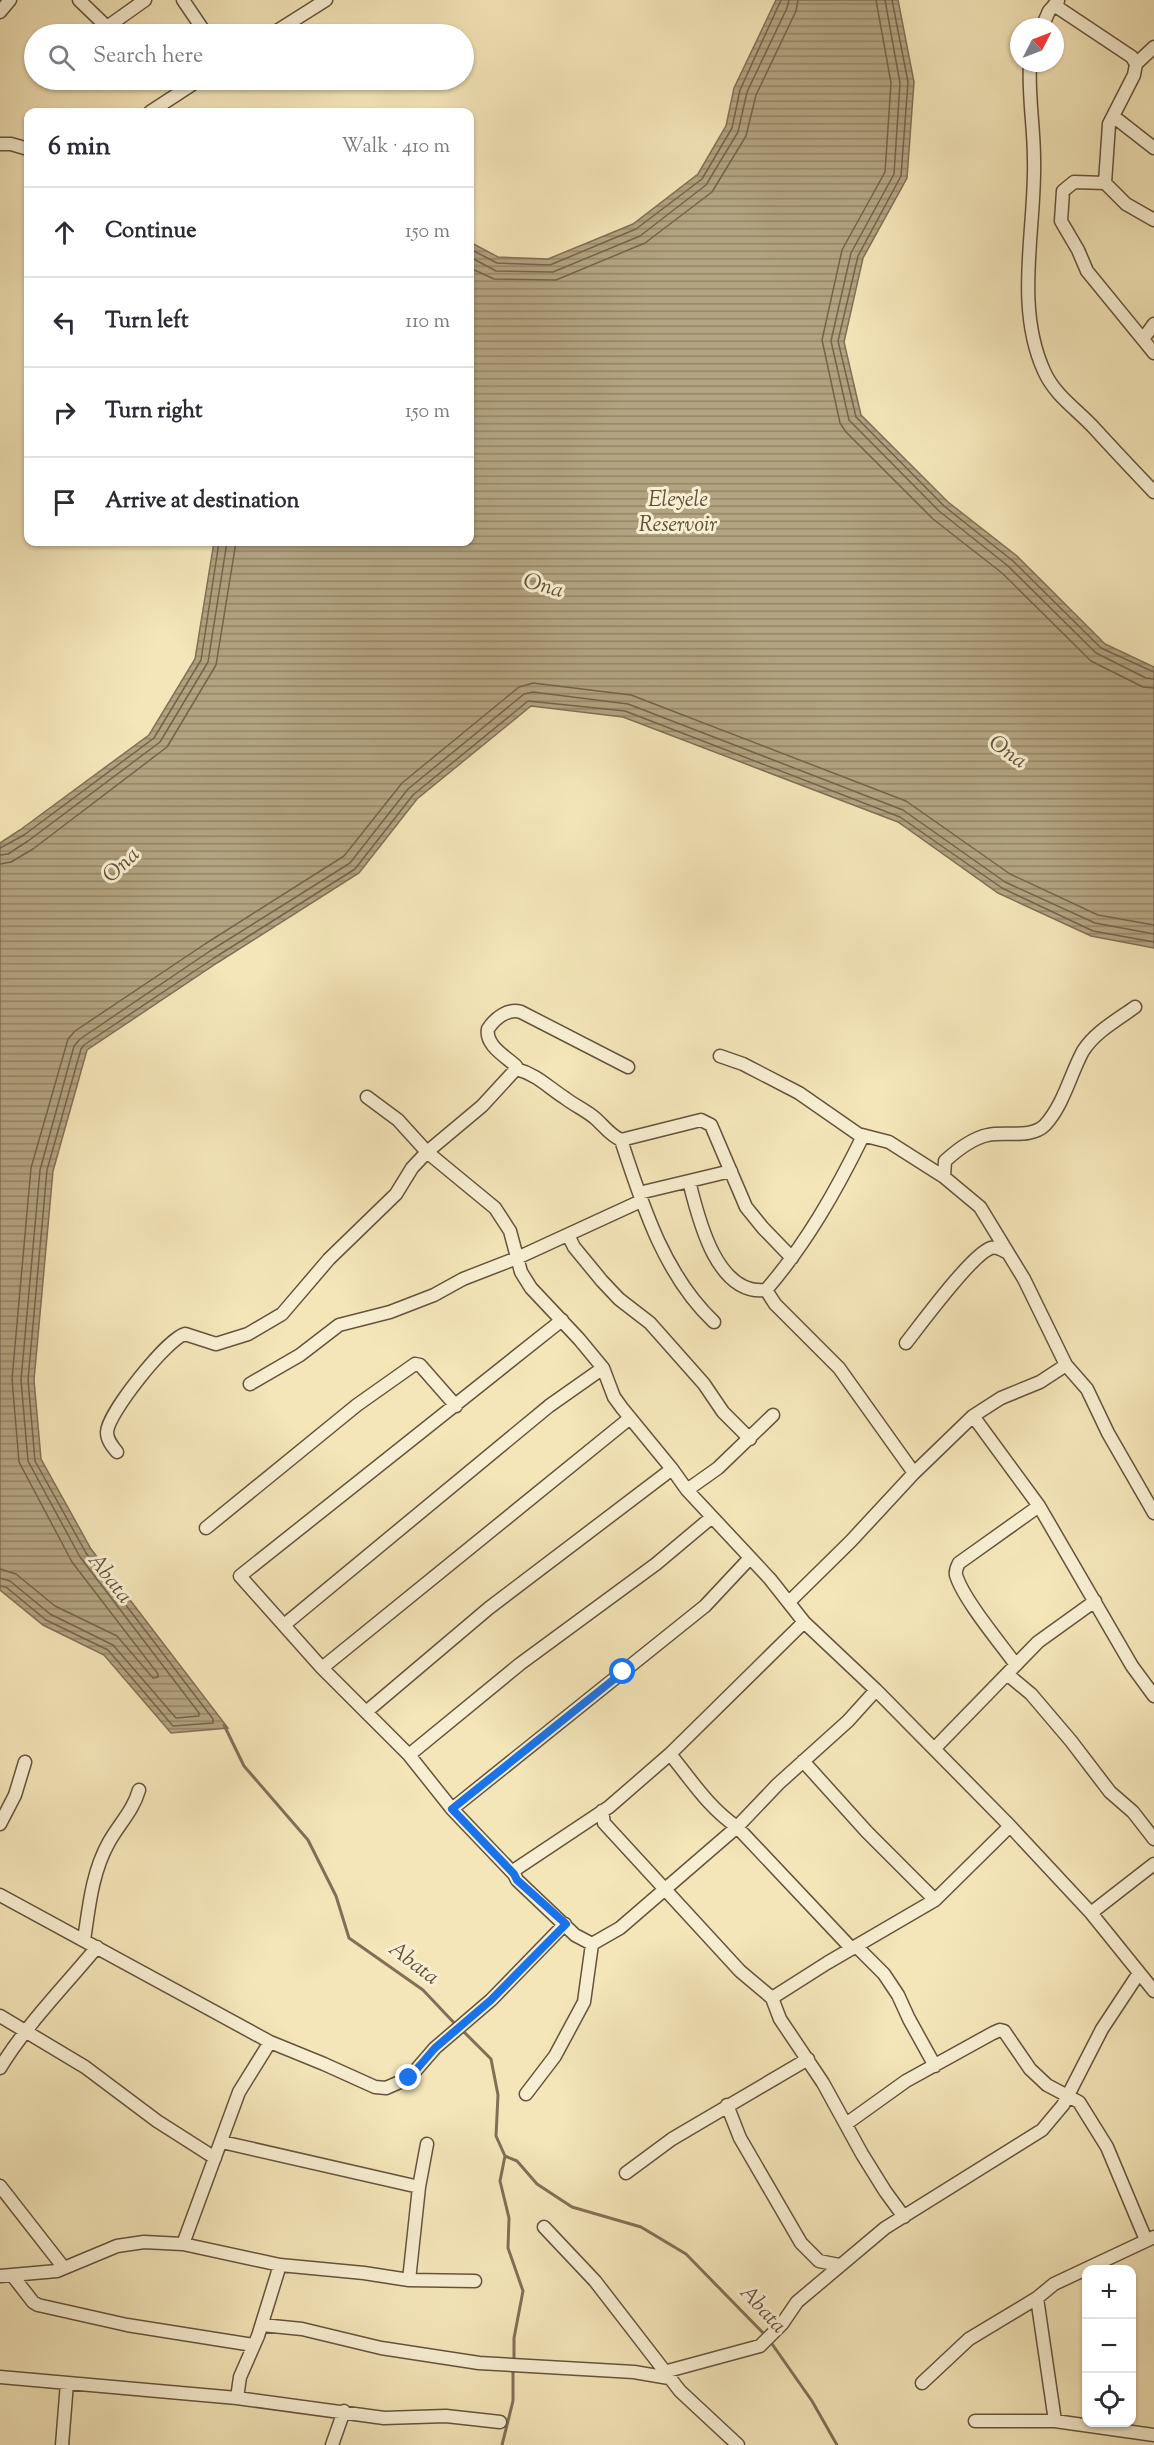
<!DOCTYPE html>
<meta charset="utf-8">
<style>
:root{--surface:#fff;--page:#f7f7f7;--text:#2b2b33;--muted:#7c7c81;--line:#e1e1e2}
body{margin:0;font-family:"Sorts Mill Goudy",serif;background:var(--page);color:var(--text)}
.controls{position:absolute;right:18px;bottom:18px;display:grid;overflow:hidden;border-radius:12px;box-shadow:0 2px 4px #0004}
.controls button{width:54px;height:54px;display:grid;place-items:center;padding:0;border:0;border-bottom:2px solid var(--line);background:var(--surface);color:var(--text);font:30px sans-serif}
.compass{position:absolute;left:1010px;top:18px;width:54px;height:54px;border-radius:50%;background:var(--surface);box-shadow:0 2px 4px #0004;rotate:48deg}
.stop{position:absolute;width:18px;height:18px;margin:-14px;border:4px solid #1a73e8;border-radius:50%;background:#fff}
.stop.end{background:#1a73e8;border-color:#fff;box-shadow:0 2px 6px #0008}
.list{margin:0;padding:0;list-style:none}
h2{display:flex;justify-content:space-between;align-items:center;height:78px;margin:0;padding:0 24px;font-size:26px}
h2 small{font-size:20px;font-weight:400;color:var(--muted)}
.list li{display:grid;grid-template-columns:39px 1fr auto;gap:18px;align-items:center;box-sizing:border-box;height:90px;padding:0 24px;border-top:2px solid var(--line)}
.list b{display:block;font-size:22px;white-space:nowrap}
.list em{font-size:20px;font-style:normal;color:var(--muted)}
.icon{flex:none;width:33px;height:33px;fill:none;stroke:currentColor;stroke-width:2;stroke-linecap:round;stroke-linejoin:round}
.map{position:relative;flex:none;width:1154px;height:2445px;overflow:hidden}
.search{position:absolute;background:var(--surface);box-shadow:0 2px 4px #0004;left:24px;top:24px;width:450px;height:66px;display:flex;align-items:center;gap:15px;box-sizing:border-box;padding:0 21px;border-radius:33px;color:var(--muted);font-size:22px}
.panel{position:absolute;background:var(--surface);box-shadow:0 2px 4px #0004;left:24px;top:108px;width:450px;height:438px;border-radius:12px}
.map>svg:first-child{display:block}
.water{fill:url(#water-rules);stroke:#817055;stroke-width:1.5}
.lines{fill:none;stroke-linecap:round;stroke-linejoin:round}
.shore{stroke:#74644a;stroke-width:1.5}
.stream{stroke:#817055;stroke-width:3}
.street-casing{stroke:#65543d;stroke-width:15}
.street{stroke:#f8efd2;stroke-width:12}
.route{stroke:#1a73e8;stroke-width:8}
.labels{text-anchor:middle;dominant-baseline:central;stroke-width:6;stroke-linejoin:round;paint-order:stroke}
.water-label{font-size:22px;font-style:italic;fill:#61503a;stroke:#f8efd2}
</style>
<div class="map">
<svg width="1154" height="2445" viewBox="0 0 1154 2445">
<defs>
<pattern id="water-rules" width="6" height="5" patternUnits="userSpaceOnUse" patternTransform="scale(1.5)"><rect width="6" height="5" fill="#b3a481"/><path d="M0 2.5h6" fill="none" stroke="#928568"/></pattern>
</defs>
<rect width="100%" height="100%" fill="#f4e6b9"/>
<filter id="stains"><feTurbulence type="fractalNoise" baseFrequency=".00333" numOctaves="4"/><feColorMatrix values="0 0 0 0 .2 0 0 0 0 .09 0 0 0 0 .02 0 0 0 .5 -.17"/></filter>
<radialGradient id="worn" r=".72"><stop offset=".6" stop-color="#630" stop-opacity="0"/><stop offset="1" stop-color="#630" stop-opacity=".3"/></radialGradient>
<path class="water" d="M776,0H898L914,82L907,178L863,258L844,342L861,415L948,502L1017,556L1105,644L1154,667V948L1091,936L998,893L898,822L623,717L531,706L417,799L359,873L217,963L87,1050L53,1171L34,1380L41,1459L91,1549L228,1728L171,1733L104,1655L43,1625L0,1590V843L20,830L149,735L195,659L214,542H470V242L498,257L548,259L633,224L698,174L726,126L734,88Z"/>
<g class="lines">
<path class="shore" d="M876,0L891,83L885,172L842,250L822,340L840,423L846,432L933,519L1002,573L1091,661L1143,687L1154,688
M885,0L900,83L894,174L851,253L831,341L849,420L939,511L1008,566L1096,653L1146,678L1154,679
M892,0L908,82L901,176L858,256L838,341L856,417L944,506L1013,561L1101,648L1154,672
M470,249L497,263L550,265L636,229L702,179L732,128L740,90L781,0
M470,257L496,271L553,272L640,236L706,185L738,132L747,92L787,8L789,0
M470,268L494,279L556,280L645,243L712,192L746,136L756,95L796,11L798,0
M0,848L24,835L154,738L201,660L219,542
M0,855L8,854L28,841L160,742L208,662L227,542
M0,864L11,862L33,849L167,747L216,665L236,542
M0,1569L16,1574L55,1606L117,1636L153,1678L158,1677V1674L72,1562L19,1462L12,1379L31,1168L68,1039L75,1031L205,944L344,856L402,783L519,687L533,683L631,695L906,801L1010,874L1098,915L1154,925
M0,1578L10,1581L50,1614L113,1645L176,1718L199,1716V1713L80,1557L28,1461L21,1380L40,1170L74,1046L80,1039L210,951L350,863L408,789L524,694L533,692L628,704L903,810L1005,882L1095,923L1154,934
M0,1586L6,1587L46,1620L108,1650L173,1726L213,1723V1719L86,1553L35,1461L28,1380L47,1170L81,1049L84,1045L214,958L355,869L413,795L528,701L625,711L900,817L1002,888L1093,931L1154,942"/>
<path class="stream" d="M224,1725L244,1766L308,1840L336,1896L349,1938L423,1990L457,2026
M462,2030L491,2059L498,2095L496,2136L505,2156L517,2161L537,2184L572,2207L641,2227L686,2254L766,2336
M505,2156L500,2181L509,2218L508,2248L523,2291L514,2338V2361
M770,2341L812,2401L837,2445
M502,2445L513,2401V2367"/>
<g class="street-casing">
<path id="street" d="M79,0L107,27L145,0
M183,0L206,34
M1054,5L1132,57L1136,64L1134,75L1109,124L1105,183L1074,182L1063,191L1061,221L1078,250L1087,271L1154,353
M0,12L10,0
M1042,27L1049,11L1058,1
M272,34L326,0
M1030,63C1028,95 1034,127 1034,159C1036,228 1014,305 1044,371C1055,396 1078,410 1095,429C1115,451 1134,471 1154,492
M1136,64L1154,47
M150,112L199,80
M1113,116L1154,148
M0,144H11L28,149
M1105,183L1126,204L1154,220
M1143,339L1154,324
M720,1056L743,1064L799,1093L858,1134L889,1142L944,1177L980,1207L1024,1279L1066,1365L1087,1389L1108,1433L1154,1513
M628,1067L521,1012C508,1008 495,1018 488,1029C485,1045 505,1056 516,1066V1069C536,1074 548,1087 565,1098C575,1106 586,1110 596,1119C605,1127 610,1135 621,1140L701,1120L711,1125L746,1207L763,1228L792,1258
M367,1097L398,1120L427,1152L495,1208L510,1231L521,1272L531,1288L579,1339L603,1368L614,1397L622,1408L672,1469L687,1490L770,1579L804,1622L876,1690L1010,1826L1091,1913L1154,1991
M621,1140C642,1204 664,1275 714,1322
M944,1177L945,1161C956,1151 973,1138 988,1135C1005,1131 1031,1139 1045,1125C1064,1104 1070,1075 1083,1051C1095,1032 1117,1020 1135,1007
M689,1181C698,1217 716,1296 766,1290C806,1244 836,1191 863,1136
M639,1193L731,1171
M568,1235L574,1247L602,1281L619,1299L650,1323L704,1384L723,1412L750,1439
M766,1290L775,1304L839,1368L914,1473
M562,1320L240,1576L322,1668L409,1755L452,1809L514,1874L517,1880L575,1935L592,1944
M906,1343C921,1324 972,1254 991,1248C997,1246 1002,1250 1008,1253
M250,1384L300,1355L339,1325L390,1312L434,1295L463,1279L517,1258L641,1201
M973,1416L1039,1506L1132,1666L1154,1696
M117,1452C112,1446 107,1440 107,1432C108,1413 167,1339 185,1334L216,1344L248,1334L282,1314L329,1259L396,1194L412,1168L427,1152L482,1106L516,1069
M687,1490L718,1468L773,1415
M206,1528L357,1405L415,1364L420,1365L456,1406
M789,1602L851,1541L914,1473L973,1416L1001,1398L1040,1382L1066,1365
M284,1625L549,1406L603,1368
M1016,1665C1001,1644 963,1599 956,1575C955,1570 957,1567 959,1563L1039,1506
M322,1668L630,1418
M1007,1674L1031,1694L1071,1741L1110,1792L1133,1812L1154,1839
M366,1712L489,1608L672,1469
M934,1749L1038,1642L1095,1601
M670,1754C692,1781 709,1808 737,1827L852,1949
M409,1755L520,1664L656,1564L712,1517
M803,1761L867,1832L935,1900
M452,1809L705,1606L749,1559
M602,1811L604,1823L740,1971L772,1998L780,2019L823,2083L862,2154L885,2191L904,2217
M0,1824L15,1795L25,1762
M514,1874L516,1869L609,1807L670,1754L804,1622
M0,1895L270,2042L324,2064L375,2087L386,2088L409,2078L435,2048L491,2000L565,1924
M1091,1913L1154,1864
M84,1940C89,1907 92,1872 109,1842C119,1824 133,1811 139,1790
M857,1947L884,1974L898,1995L909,2019L935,2066
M772,1998L827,1963L935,1900L1010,1826
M0,2016L85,2067L157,2121L215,2158
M0,2068C27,2024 64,1987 97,1947
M526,2094L555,2056L584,2002L592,1944L620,1928L737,1827L778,1784L848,1721L876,1690
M727,2105L740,2138L801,2243L819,2261L839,2265
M846,2124L906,2081L993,2033L1000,2030L1004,2031L1030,2069L1047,2085L1079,2102L1107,2147L1146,2240
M222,2142L419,2187
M626,2173L672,2139L808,2059
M0,2186L64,2268
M544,2227L595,2281L680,2391L738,2445
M183,2244L239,2092L270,2042
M12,2275L33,2302L38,2305L127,2325L253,2345
M0,2276L57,2271L117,2246L144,2242L183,2244L280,2265L364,2273L409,2280L475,2281
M409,2280L419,2187L427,2144
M1037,2298L1055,2421
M262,2325L302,2329L381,2348L479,2363L634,2372L669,2378
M664,2372L760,2346L782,2324L797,2302L885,2228L1042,2130L1063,2105L1102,2029L1139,1973
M0,2377L237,2398L384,2418L446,2416L500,2422
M922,2383L969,2339L1037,2298L1054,2284L1154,2237
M237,2398L240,2377L258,2336L280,2265
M975,2421H1055L1154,2435
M62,2445L67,2383
M332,2445L344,2411"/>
</g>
<use href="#street" class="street"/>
</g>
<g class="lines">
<path class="route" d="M409,2078L435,2048L491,2000L566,1924L517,1880L514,1874L452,1809L623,1672"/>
</g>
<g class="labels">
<g class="water-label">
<text x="678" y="501">Eleyele<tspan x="678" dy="25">Reservoir</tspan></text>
<text transform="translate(543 587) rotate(16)">Ona</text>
<text transform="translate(1007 753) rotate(35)">Ona</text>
<text transform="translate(122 866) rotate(-43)">Ona</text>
<text transform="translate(109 1579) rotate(52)">Abata</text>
<text transform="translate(413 1964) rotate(37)">Abata</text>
<text transform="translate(762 2310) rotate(47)">Abata</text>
</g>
</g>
<rect width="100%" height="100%" filter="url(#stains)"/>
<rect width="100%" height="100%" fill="url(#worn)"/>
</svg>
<div class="controls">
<button>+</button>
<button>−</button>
<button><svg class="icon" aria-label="locate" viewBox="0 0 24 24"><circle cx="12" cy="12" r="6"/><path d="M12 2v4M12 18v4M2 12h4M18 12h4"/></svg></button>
</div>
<svg class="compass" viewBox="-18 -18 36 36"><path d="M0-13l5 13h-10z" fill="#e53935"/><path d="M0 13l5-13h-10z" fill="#7c7c81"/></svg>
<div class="stop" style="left:623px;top:1672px"></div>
<div class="stop end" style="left:409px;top:2078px"></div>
<div class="search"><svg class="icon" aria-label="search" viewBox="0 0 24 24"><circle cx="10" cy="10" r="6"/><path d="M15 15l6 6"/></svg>Search here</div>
<section class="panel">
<h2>6 min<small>Walk · 410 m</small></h2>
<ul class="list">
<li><svg class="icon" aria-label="ahead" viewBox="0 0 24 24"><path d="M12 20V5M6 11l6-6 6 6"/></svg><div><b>Continue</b></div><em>150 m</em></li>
<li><svg class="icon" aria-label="left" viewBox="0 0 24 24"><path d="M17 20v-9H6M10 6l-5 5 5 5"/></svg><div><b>Turn left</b></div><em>110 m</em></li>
<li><svg class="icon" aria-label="right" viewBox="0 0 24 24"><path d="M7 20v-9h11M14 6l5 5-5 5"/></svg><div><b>Turn right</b></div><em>150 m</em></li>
<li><svg class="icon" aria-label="arrive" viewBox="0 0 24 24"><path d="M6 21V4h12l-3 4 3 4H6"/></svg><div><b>Arrive at destination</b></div></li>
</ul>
</section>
</div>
